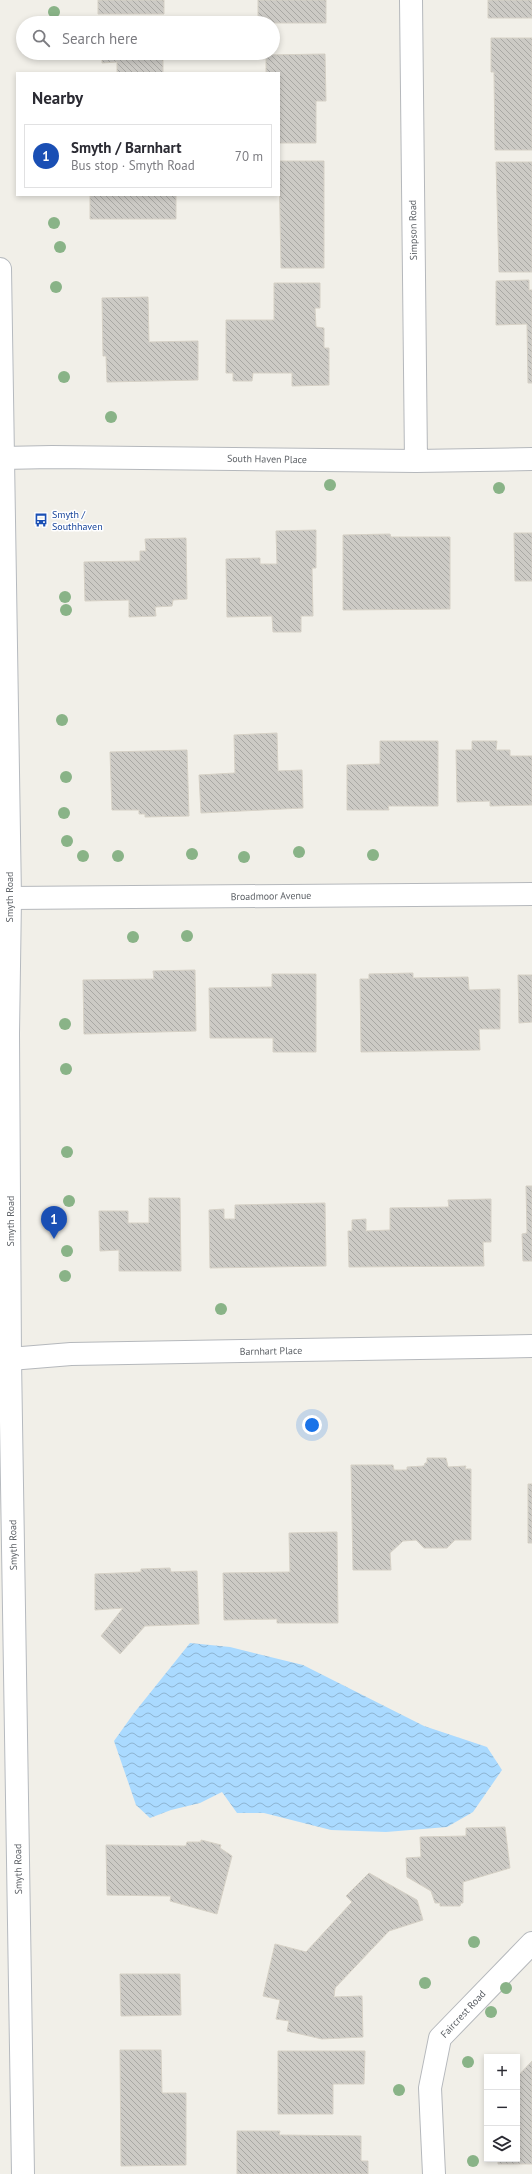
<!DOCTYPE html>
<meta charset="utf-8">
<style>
:root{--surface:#fff;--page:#f2f2f3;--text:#2b2b33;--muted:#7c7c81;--line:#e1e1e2;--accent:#ea4335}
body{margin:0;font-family:"PT Sans",sans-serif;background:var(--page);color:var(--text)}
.controls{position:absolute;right:12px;bottom:12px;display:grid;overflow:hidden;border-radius:0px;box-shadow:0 2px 6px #0003}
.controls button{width:36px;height:36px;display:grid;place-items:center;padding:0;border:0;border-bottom:1px solid var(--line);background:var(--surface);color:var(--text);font:20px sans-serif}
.you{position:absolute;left:312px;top:1425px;width:14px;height:14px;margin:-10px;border:3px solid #fff;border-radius:50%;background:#1a73e8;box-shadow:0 0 0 6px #1a73e833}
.badge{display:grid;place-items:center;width:26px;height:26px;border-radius:50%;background:var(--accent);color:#fff;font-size:13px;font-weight:700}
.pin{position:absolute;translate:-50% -33px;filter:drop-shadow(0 1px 2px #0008)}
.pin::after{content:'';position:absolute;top:21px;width:14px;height:12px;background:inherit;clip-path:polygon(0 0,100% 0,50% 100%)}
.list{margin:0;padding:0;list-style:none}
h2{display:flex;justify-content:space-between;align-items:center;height:52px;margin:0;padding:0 16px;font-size:17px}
h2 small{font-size:13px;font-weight:400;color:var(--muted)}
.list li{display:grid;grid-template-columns:26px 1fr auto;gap:12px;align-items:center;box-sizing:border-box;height:64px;margin:0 8px 8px;padding:0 8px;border:1px solid var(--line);border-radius:0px}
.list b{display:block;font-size:15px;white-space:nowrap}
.list p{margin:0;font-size:13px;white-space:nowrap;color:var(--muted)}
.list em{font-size:13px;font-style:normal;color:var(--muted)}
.icon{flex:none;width:22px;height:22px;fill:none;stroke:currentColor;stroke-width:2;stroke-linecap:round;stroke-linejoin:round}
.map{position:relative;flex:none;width:532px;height:2174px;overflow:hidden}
.search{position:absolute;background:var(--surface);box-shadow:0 2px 6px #0003;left:16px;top:16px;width:264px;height:44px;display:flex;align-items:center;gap:10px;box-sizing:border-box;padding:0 14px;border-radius:22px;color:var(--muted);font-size:15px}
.panel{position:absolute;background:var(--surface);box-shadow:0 2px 6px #0003;left:16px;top:72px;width:264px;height:124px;border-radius:0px}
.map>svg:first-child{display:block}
.water{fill:url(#water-waves)}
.building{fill:url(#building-back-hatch);stroke:#d6d1c6}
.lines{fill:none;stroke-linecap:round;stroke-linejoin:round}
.street-casing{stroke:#b5b8bc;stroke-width:24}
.secondary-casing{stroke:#b6babf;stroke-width:24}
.street{stroke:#fff;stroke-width:22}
.secondary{stroke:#fff;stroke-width:22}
.tree{fill:#89b387}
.labels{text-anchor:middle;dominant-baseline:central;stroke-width:3;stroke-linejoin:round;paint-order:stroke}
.street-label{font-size:10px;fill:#5f6368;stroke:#fff}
.transit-label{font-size:10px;fill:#164399;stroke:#fff;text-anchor:start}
</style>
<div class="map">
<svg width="532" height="2174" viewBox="0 0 532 2174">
<defs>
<pattern id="water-waves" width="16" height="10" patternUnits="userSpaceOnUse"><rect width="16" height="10" fill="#aadaff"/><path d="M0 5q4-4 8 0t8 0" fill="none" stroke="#8eb4d2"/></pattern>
<pattern id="building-back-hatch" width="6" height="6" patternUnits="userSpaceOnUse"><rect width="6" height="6" fill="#cccac5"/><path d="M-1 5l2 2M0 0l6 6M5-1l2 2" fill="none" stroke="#a9a8a4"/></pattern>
</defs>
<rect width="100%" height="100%" fill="#f1efe8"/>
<path class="water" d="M190,1643L230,1647L303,1665L424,1726L487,1747L502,1770L473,1812L447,1827L386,1832L331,1830L264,1813H237L222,1792L200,1803L171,1810L150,1818L136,1805L114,1741L134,1713Z"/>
<path class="building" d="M98,0H164V14H98Z
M258,0H326V23H258Z
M488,0H532V18H488Z
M491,38H532V150H495L494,72H491Z
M102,53L163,55V73H117V62L102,63Z
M325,54L326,101H316V143H279V73H266V55Z
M279,161H324V268H281Z
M496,162H532V272H499Z
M90,195H176V219H90Z
M529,280V290H532V383H528L527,324L496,325V281Z
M274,283H320V308H315L316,327L324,328V348H329V385L292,386V373H253L252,381H233V373H226V320H274Z
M148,297L149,342L198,341V380L107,382L106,356H103L102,298Z
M316,530V568H312L313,616H301V632H273L272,616L227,617L226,559L260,558V564H277L276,531Z
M514,533H532V581H515Z
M390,534L391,537H450V609L343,610V535Z
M186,538L187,599L173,600L172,606L155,607L156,616L129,617V600L85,601L84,562L140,561V551H146L145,539Z
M277,733L278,771L302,770L303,808L201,813L199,775L235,773L234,735Z
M380,741H438V806H388L389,810H347V765L380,764Z
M472,741H497L496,750H510V756H532V805L490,806V801L457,802L456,750H472Z
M187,750L189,816L145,817V814H139V810H112L110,752Z
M195,970L196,1031L84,1034L83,980L154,979L153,971Z
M413,973V978L468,977L469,990L500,989V1029H479L480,1050L361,1052L360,979H369V974Z
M272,974H316V1052H273V1038H210L209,988L272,987Z
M518,975H532V1022L519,1023Z
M526,1186H532V1261H523L522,1234L527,1233Z
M149,1198H180L181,1271H119V1250L100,1251L99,1211H128V1223H149Z
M491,1199V1242H483L484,1266L349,1267L348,1231H352V1220L366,1219V1231L390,1230V1208L449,1207L448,1200Z
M325,1203L326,1266L210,1268L209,1210L224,1209V1219H235V1205Z
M427,1458H446L448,1467L466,1466L465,1469H471V1540H455L447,1548H424L416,1540L403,1541L390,1553L391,1570H353L351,1465H393L394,1470H407V1467L424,1466L425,1463H427Z
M528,1484H532V1543H528Z
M337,1532L338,1623H277V1619L224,1620L223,1573L290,1572L289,1533Z
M170,1568L171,1572L197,1571L199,1624L145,1626L120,1654L101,1636L123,1608L95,1610V1574L141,1572V1569Z
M505,1827L510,1868L463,1882V1903H461L460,1906H440V1903H435L431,1891L407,1877L406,1858L421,1857L420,1837L466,1836V1828Z
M201,1840L221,1845L220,1848L232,1856L217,1914L170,1901L171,1896L107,1895L106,1845L186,1846L187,1842H201Z
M369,1873L417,1900L423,1920L389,1931L335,1988L334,1997L362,1996L363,2037L322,2039L287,2031L289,2021L276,2019L280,2000L263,1996L275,1944L306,1952L352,1902L346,1896Z
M120,1974H180L181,2015L121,2016Z
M120,2050H161L162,2093H186V2165L121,2166Z
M278,2051H365L364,2084H333V2114H278Z
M532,2061V2164H498V2159H517V2077Z
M237,2131H280L279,2135L361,2136V2161H368V2174H237Z"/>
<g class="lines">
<g class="street-casing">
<path id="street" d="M411,0L416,461
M2,458L52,457L416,461L532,459
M10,898L532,894
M10,1359L71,1354L532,1346
M434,2174L430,2088L440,2038L532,1943"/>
</g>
<g class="secondary-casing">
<path id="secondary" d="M0,269L10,898L8,1034L10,1359L23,2174"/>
</g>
<use href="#street" class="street"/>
<use href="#secondary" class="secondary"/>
</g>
<g class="tree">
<circle cx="54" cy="12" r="6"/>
<circle cx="54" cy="223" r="6"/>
<circle cx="60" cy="247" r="6"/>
<circle cx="56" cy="287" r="6"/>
<circle cx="64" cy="377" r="6"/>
<circle cx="111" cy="417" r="6"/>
<circle cx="330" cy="485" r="6"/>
<circle cx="499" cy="488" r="6"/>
<circle cx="65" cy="597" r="6"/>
<circle cx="66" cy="610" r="6"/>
<circle cx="62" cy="720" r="6"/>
<circle cx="66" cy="777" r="6"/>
<circle cx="64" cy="813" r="6"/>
<circle cx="67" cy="841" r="6"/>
<circle cx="299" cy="852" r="6"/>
<circle cx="192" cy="854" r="6"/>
<circle cx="373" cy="855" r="6"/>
<circle cx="83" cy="856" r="6"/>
<circle cx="118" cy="856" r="6"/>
<circle cx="244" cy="857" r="6"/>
<circle cx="187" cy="936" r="6"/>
<circle cx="133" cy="937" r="6"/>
<circle cx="65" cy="1024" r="6"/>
<circle cx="66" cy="1069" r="6"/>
<circle cx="67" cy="1152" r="6"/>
<circle cx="69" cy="1201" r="6"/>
<circle cx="67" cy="1251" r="6"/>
<circle cx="65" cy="1276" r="6"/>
<circle cx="221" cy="1309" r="6"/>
<circle cx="474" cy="1942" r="6"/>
<circle cx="425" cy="1983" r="6"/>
<circle cx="506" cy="1988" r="6"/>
<circle cx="491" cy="2012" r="6"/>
<circle cx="468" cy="2062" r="6"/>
<circle cx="399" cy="2090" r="6"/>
<circle cx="473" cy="2161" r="6"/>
</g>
<defs>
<g id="bus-bare" transform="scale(1.08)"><path d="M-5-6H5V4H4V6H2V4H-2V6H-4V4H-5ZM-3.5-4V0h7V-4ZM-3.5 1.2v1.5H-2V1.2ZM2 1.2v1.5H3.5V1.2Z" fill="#1a4fb4" stroke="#fff" stroke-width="2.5" paint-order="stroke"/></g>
</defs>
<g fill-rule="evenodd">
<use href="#bus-bare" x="41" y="520"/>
</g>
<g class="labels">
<g class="street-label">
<text transform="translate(413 230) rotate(-91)">Simpson Road</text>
<text transform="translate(267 459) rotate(1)">South Haven Place</text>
<text transform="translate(271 896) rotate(-1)">Broadmoor Avenue</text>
<text transform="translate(9 897) rotate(-90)">Smyth Road</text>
<text transform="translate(10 1221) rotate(-90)">Smyth Road</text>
<text transform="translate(271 1351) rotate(-1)">Barnhart Place</text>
<text transform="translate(13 1545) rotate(-91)">Smyth Road</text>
<text transform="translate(18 1869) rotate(-91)">Smyth Road</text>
<text transform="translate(463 2014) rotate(-47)">Faircrest Road</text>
</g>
<g class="transit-label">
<text x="52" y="514">Smyth /<tspan x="52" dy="12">Southhaven</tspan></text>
</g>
</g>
</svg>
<div class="controls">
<button>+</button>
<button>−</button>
<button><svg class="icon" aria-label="layers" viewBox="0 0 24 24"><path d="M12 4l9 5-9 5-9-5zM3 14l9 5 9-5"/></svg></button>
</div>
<div class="you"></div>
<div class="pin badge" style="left:54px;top:1239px;background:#1a4fb4">1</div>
<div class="search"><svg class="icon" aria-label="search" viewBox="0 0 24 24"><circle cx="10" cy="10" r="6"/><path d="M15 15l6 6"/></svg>Search here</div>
<section class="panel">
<h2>Nearby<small></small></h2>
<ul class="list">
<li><span class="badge" style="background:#1a4fb4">1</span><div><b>Smyth / Barnhart</b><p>Bus stop · Smyth Road</p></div><em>70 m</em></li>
</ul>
</section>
</div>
